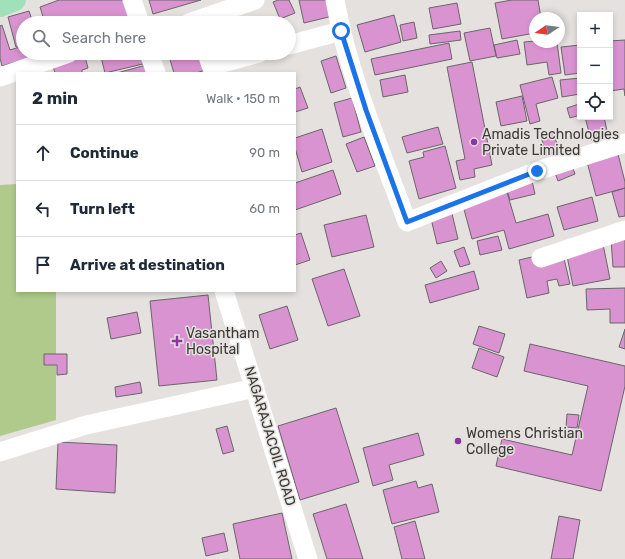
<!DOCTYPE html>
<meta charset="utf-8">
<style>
:root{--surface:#fff;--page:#f6f6f7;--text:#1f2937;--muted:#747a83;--line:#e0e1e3}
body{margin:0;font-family:Rubik,sans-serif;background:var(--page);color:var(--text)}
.controls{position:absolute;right:12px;top:12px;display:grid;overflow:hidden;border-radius:0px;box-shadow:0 2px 6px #0003}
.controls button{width:36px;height:36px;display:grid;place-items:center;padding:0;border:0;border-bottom:1px solid var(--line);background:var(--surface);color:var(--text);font:20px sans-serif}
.compass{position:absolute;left:529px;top:12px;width:36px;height:36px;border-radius:50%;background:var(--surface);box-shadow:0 2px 6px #0003;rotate:257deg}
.stop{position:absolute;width:12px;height:12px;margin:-9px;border:3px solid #1a73e8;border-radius:50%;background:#fff}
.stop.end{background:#1a73e8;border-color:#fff;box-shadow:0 1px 4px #0008}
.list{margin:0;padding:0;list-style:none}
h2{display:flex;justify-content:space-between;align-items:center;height:52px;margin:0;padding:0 16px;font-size:17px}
h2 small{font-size:13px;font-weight:400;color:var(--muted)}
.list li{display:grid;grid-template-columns:26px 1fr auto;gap:12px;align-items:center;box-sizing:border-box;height:56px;padding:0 16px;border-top:1px solid var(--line)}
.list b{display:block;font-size:15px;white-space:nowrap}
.list em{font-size:13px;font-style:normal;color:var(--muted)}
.icon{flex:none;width:22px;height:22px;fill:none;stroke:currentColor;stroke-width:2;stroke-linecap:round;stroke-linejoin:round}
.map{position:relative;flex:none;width:625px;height:559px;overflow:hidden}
.search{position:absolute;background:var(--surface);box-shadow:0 2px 6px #0003;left:16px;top:16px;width:280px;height:44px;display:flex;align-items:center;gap:10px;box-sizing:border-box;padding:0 14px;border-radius:22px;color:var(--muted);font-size:15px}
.panel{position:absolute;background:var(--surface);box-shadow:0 2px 6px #0003;left:16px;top:72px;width:280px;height:220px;border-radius:0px}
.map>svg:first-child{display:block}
.green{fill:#afca8a}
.building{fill:#d993d0;stroke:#696669}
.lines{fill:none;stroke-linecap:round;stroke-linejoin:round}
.minor{stroke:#fff;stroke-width:19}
.major{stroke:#a0e1b9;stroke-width:22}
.route{stroke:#1a73e8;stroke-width:5}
.poi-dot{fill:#8935a3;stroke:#e5e1de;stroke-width:1.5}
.labels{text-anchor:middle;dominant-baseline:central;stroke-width:3;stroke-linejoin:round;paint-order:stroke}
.poi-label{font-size:14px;fill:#3b3a38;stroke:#e5e1de;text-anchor:start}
.street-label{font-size:14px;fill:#3b3a38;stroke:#e5e1de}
</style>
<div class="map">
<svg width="625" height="559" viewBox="0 0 625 559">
<rect width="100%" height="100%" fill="#e5e1de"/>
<path class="green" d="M17,184V291H56V420L0,436V185Z"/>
<path class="building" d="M59,0H124L131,22L127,23H45L40,7Z
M149,0H201L153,14Z
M278,0H289L295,13L280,19L273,2Z
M299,0H334L337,15L304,23Z
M512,0H538L541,18H535V33L502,39L495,3Z
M457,3L461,24L433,29L429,8Z
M29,11L33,23H23V45L16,47L8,17Z
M394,15L401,42L365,52L357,25Z
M414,22L417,38L403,41L400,25Z
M2,25L10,50L23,46V53H39L40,55L2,66L0,58V26Z
M490,28L496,56L470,61L464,33Z
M460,31L461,40L430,44L429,35Z
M517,40L520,54L497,58L494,45Z
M625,40V96L624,89L610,91V41Z
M535,41L557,42L561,73L549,75L547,62L527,65L524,42Z
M449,43L452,59L375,75L371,59Z
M580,45V73L565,75L561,47Z
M84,53L88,68L82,70V73H55L52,63Z
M100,53H145L147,63L105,73Z
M168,53H204L209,69L196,73H174Z
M336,56L346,88L331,93L321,61Z
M472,62L492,165L474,169L475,177L460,180L456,161L465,159L447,67Z
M146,65L148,73H117Z
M405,75L408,92L383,97L380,80Z
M552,77L558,98L536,104L540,121L530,124L520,85Z
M580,78V94L562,97L560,80Z
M300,87L308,108L295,112V89Z
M522,96L527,121L501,126L496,102Z
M352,98L361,132L343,137L334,103Z
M579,104L580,115L570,118L567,108Z
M585,117H604L608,135L591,140Z
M438,127L443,144L407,153L402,137Z
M322,129L332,162L302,172L295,148V138Z
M554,133L559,152L546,155L541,136Z
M364,137L375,166L357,172L346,144Z
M445,146L456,188L419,199L409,161L424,157L423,152Z
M617,150L625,182V188L596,196L586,158Z
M571,163L575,174L558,181L554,170Z
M333,170L341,194L295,210V183Z
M531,176L535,194L510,200L505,183Z
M625,188V216L619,217L612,192Z
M506,189L516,223L548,214L554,236L509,249L504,230L472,239L462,202Z
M592,197L598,221L564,230L557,207Z
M450,205L458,239L437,244L429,210Z
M366,215L374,247L332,257L324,225Z
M301,233L310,260L295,265V235Z
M498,236L502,250L480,255L477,241Z
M625,238V267H613L611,239Z
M602,239L610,279L573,286L565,246Z
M464,247L470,264L460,267L454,251Z
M562,250L570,284L559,286L557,279L547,281L549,293L527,298L519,260Z
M441,261L447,271L436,278L430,268Z
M344,269L360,316L328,326L312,279Z
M474,271L479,289L430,303L425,285Z
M625,288V323H610V309L587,310L586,289Z
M208,295L217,380L159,386L150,301Z
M287,306L298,340L270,349L259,315Z
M137,312L141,333L111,339L107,318Z
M479,326L505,334L499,353L473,344Z
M625,329V349L619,347Z
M530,344L625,366V386L601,491L496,466L502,439L572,455L588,386L524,371Z
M479,348L504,357L497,377L472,368Z
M44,354H67V374L57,375V365H44Z
M140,382L142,393L116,397L115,387Z
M336,408L359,482L300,500L278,426Z
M567,414L579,415L577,428L566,427Z
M227,426L234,451L223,454L216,429Z
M418,433L424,455L389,465L393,480L373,486L363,448Z
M58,442L117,445L115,493L56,489Z
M416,481L418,488L432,484L439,512L392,524L383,490Z
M346,504L363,559H327L313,514Z
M282,513L292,559H240L233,524Z
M559,516L580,520L573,559H551Z
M415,521L425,559H402L394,527Z
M224,533L228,551L206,556L202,538Z"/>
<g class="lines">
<path class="minor" d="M132,0L140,23
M335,0C348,74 381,151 407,222L537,171L625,143
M189,23L255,0
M289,45L341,31
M149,53L156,73
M207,53L211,66L259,53
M0,77L69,53
M541,258L625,230
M224,291L308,559
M0,452L86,425L255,388"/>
<path class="major" d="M0,6L15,0"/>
</g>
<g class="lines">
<path class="route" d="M341,31L366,110L407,222L537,171"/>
</g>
<g class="poi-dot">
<circle cx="474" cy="142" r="4"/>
<path d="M175 335h4v4h4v4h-4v4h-4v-4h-4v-4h4z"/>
<circle cx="458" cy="441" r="4"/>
</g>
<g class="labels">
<g class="poi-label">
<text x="482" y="134">Amadis Technologies<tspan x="482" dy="16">Private Limited</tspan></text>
<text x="186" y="333">Vasantham<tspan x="186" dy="16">Hospital</tspan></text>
<text x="466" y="433">Womens Christian<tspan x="466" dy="16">College</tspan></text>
</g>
<g class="street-label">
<text transform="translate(270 436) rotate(73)">NAGARAJACOIL ROAD</text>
</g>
</g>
</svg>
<div class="controls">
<button>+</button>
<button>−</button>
<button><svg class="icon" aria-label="locate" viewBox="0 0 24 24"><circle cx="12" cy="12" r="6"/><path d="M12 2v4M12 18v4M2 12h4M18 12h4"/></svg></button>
</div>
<svg class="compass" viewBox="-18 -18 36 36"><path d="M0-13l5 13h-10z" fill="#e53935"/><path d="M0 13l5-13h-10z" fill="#747a83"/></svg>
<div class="stop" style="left:341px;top:31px"></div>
<div class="stop end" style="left:537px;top:171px"></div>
<div class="search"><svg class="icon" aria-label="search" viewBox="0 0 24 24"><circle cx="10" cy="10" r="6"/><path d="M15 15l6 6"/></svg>Search here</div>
<section class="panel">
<h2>2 min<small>Walk · 150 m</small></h2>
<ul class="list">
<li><svg class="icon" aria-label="ahead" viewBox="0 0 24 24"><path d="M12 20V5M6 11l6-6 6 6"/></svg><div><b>Continue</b></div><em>90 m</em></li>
<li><svg class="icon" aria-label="left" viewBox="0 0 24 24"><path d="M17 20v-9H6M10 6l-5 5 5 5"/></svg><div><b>Turn left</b></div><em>60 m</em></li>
<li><svg class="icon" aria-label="arrive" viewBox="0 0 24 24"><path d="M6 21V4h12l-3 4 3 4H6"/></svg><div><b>Arrive at destination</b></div></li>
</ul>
</section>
</div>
